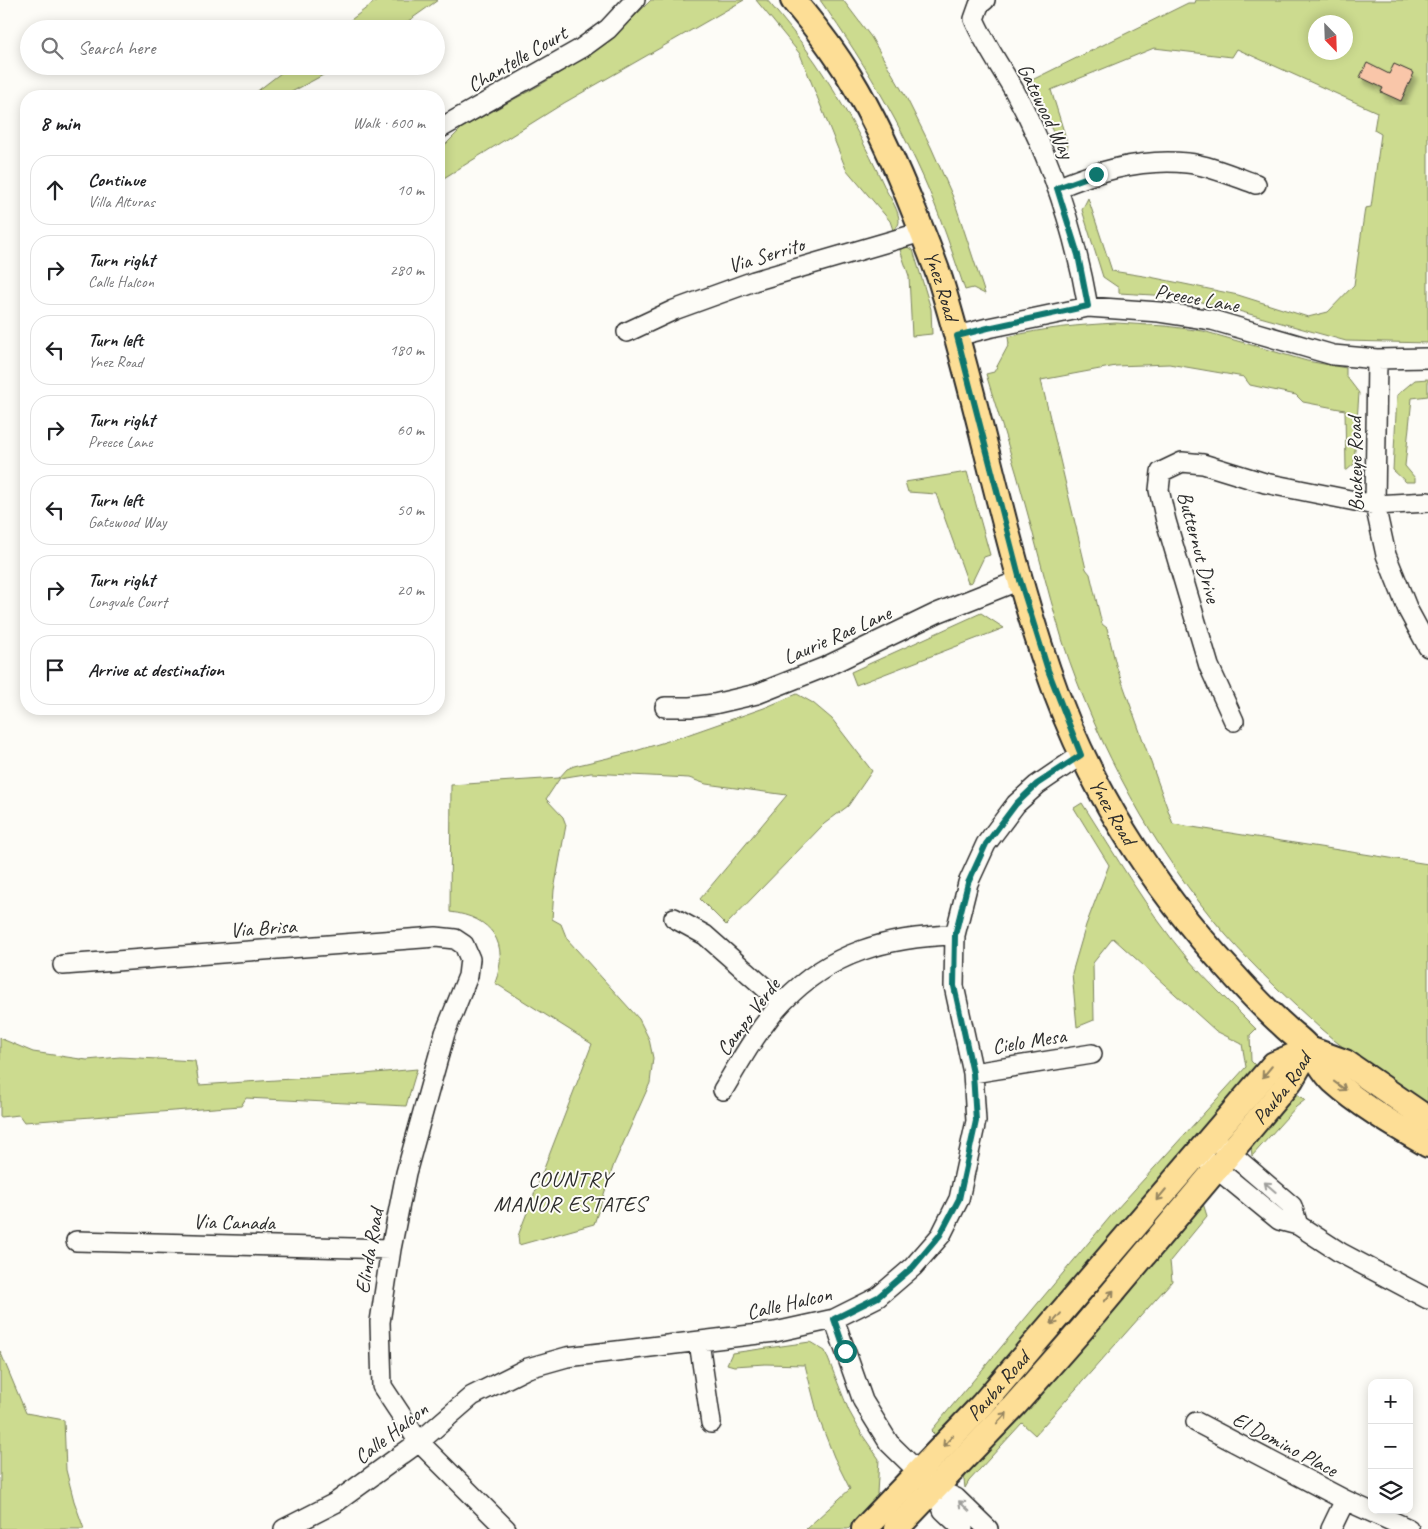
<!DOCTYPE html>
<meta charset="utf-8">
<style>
:root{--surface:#fff;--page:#f2f2f2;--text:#202124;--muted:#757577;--line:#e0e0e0}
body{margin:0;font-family:Caveat,sans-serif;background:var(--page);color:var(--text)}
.controls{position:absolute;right:15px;bottom:15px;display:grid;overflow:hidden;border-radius:10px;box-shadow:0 2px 12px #0003}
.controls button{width:45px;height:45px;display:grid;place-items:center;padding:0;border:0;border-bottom:1px solid var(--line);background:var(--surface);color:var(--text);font:25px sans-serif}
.compass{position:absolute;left:1308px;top:15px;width:45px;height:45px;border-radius:50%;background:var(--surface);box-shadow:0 2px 12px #0003;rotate:157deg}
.stop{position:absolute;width:15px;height:15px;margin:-11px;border:4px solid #0f766e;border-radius:50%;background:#fff}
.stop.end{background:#0f766e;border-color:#fff;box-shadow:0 1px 5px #0008}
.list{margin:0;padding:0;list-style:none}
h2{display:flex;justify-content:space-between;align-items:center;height:65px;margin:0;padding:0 20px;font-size:21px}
h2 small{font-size:16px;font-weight:400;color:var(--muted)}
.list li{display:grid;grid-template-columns:32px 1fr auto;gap:15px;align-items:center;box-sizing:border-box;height:70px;margin:0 10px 10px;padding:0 10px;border:1px solid var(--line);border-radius:20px}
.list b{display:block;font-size:19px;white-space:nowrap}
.list p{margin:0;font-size:16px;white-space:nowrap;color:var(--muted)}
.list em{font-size:16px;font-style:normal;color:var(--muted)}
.icon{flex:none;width:28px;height:28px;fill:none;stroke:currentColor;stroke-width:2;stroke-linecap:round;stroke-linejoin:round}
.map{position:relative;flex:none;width:1428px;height:1529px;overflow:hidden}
.search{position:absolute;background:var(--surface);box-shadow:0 2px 12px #0003;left:20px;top:20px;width:425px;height:55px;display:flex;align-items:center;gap:12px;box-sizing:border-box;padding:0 18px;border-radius:28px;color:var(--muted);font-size:19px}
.panel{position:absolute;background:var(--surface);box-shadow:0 2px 12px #0003;left:20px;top:90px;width:425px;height:625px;border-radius:20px}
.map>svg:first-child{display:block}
.green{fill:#ccdb8f;stroke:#7c835d;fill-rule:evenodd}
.building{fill:#f9c6a9;stroke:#2b2b2b;filter:url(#shadow)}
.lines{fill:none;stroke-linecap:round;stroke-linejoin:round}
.minor-casing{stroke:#2b2b2b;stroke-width:22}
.major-casing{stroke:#2b2b2b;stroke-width:28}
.minor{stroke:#fdfcf7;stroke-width:19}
.major{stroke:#fdde96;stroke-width:24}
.oneway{stroke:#948460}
.oneway2{stroke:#9e9e9b}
.route{stroke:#0f766e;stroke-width:6}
.labels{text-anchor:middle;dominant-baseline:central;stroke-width:4;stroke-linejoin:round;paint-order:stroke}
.street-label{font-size:21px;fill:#2b2b2b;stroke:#fdfcf7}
.neighbourhood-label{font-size:22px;letter-spacing:1px;fill:#2b2b2b;stroke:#fdfcf7}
</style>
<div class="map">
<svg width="1428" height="1529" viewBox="0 0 1428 1529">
<defs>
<filter id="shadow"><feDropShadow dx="3" dy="5.5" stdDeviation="2.5" flood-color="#0004"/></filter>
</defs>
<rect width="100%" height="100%" fill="#fdfcf7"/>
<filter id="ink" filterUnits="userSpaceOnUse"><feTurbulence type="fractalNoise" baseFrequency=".02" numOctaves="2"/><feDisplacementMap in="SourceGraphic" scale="10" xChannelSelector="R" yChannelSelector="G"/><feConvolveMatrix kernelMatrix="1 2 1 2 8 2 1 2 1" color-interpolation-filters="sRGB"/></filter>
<g filter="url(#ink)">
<path class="green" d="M377,0H438L397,29H339Z
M651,0H744L564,103L439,181V151L462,128L540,85L592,53L620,31Z
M756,0H767C784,20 801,41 816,63C843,103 866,146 886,190C891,199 899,211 899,221C899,226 896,227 893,230L890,221L846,169L800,54Z
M820,0H843L871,37L907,99L931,147L953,197L985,294L973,288L965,290C957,266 949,242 940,218C911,141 868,67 820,0Z
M1196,0H1428V343L1346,341L1217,305L1170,296L1119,293V288L1103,277L1082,210L1088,198L1112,271L1150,277L1238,295L1308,317L1328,312L1354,285L1365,208L1371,207L1381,134L1374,130L1377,112L1237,49L1232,57L1154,48L1051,90L1068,145L1066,152L1061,150L1030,81L1188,3H1195ZM1316,22H1346V52H1316Z
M290,66H340L284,96H251Z
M905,246L913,250L931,309L932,334L912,336L909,276L899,247Z
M1116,323L1165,326L1203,331L1307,361L1346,368V376L1359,393L1354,464L1346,471L1345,410L1303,402L1296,395L1250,385L1244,377L1169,364L1116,366L1041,380L1086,569L1090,574L1102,624L1107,628L1116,665L1173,824L1428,864V1107C1392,1082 1354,1058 1321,1029C1288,999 1255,968 1226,935C1155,853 1097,745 1063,642C1046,587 1033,531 1017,475C1007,441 996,407 986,374L994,372L1009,344L1008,337C1043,328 1080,325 1116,323Z
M1428,379V396L1412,398L1405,466L1415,478V482H1406L1393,470L1397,395L1415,380Z
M967,472L990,555L984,557L972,582L968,583L936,494L908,492L905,482Z
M981,613L1004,628L856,685L851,672Z
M797,694L813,703L832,719L872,771L848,806L824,824L726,925L700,899L787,795L706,784L689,778L591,773L560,778L546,799L563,817L566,825L554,890L552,919L561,924L567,939L639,1019L649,1039L653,1058L650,1083L614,1164L594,1224L519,1245L518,1236L592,1044L495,983C510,943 492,917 450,912L451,785L559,778L567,769L574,766L629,753L684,736L764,708Z
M1082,803C1116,856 1147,910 1187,958C1209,983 1233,1006 1256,1029L1250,1035L1251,1061L1258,1068L1116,1235L938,1438L931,1431L1115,1211L1246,1067L1242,1044L1216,1031L1113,938L1093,963L1094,1020L1077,1027L1072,973L1086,925L1109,865L1074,808Z
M0,1037L2,1039L33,1052L87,1060L120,1057L195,1061L199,1085L354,1075L417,1069L406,1106L246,1098L241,1106L24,1122L19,1115L0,1117Z
M1297,1094L1305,1100L1296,1107L1252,1156L1251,1147L1255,1138Z
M1201,1197L1207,1216L1170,1261L1172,1281L1035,1435L1022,1423L969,1481L965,1488L964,1480L967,1470Z
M810,1342L825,1351L849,1411L863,1436L879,1459L877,1494L880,1498L848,1529H806L850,1489L834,1457L819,1419L805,1365L765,1364L734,1366L727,1364L732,1353Z
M0,1351L26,1413L64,1420L66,1470L74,1501L84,1529H0Z"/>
<path class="building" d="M1367,63L1389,74L1394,64L1414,73L1401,101L1381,92L1383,88L1360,77Z"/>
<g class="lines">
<g class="minor-casing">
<path id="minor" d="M985,0L979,5L974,19C985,45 1001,67 1015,92C1051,159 1075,232 1088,307
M439,129L582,48L608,29L635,0
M1057,188C1097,171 1142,158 1187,163C1208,165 1236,177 1256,184
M627,332L674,310L754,281L922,232
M957,336L988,328L1088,307L1159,312L1212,320L1333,355L1377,359L1428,358
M1377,359L1375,505L1386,555L1408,610L1428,647
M665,707H690L714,704L757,694L825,667L937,613L1020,580
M1234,721L1209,666L1166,521L1159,490L1161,472L1182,462L1203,464L1265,483L1375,505L1428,502
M674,918L705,935L782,1003
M63,965L436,937L455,939L464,945L470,959L468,976L445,1033L406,1173L391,1249L380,1322L382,1386L419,1442L506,1529
M973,1073L1092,1054
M723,1090C741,1060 759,1027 783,1002C830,952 888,937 955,935
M1221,1145L1292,1206L1298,1225
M1207,1161L1279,1220L1298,1225L1341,1253L1428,1299
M76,1241L391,1249
M834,1319L863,1401L889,1443L936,1489L956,1498L988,1529
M699,1342L711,1423
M1196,1422L1345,1500L1409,1529
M936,1489L943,1510L963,1529
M284,1529L335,1503L419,1442L472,1396L528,1368L567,1357L775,1332L834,1319L878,1297L913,1267L941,1235L959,1199L976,1121L973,1073L954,986L955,935L968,883L986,844L1016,804L1037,785L1081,755
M1331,1529L1345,1500"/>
</g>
<g class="major-casing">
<g id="major">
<path id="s1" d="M793,0C813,24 833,49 849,76C876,120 897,168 916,216C924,237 933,258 940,279C980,408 1004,542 1048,670C1086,783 1151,886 1232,973C1248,991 1266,1010 1284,1026C1292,1034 1302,1040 1309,1049C1318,1059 1323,1072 1333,1081C1361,1106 1396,1126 1428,1145"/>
<path d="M1309,1049L1345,1062L1428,1119"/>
<path id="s2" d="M864,1529L982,1405L1274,1064L1309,1049"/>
<path id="s3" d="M896,1529L1014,1406L1081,1330L1291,1080L1309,1049"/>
</g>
</g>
<use href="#minor" class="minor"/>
<use href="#major" class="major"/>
</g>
<defs><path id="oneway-shaft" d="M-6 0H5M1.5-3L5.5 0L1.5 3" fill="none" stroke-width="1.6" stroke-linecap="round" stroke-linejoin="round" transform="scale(1.25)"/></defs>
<g class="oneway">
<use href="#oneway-shaft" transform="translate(1267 1072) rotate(130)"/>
<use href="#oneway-shaft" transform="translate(1340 1086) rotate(36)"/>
<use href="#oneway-shaft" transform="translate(1161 1195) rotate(130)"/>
<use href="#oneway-shaft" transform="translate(1109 1296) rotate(-50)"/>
<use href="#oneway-shaft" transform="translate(1056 1319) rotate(131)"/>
<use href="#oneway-shaft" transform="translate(1002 1418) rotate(-47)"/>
<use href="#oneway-shaft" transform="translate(948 1441) rotate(133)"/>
</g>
<g class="oneway2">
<use href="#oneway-shaft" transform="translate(1270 1187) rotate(-139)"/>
<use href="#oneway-shaft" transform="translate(964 1506) rotate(-136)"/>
</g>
</g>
<g class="lines" filter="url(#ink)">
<path class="route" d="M845,1351L834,1319L878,1297L913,1267L940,1235L959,1199L976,1121L973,1073L954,986L955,935L968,883L986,844L1016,804L1037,784L1081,755L1048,670L1020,580L957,336L988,328L1088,306L1078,255L1057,188L1096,174"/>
</g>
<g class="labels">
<g class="street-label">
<text transform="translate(517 59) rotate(-30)">Chantelle Court</text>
<text transform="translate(1046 111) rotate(64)">Gatewood Way</text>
<text transform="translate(766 255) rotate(-17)">Via Serrito</text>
<text stroke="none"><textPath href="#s1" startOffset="324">Ynez Road</textPath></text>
<text transform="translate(1197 298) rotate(10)">Preece Lane</text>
<text transform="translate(1355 464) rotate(-91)">Buckeye Road</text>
<text transform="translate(1199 547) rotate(75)">Butternut Drive</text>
<text transform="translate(837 635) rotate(-24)">Laurie Rae Lane</text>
<text stroke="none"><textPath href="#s1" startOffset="879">Ynez Road</textPath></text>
<text transform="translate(263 928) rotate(-4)">Via Brisa</text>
<text transform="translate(748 1017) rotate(-53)">Campo Verde</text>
<text transform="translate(1029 1041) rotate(-9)">Cielo Mesa</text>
<text stroke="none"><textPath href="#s3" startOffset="586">Pauba Road</textPath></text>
<text transform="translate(234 1222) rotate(1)">Via Canada</text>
<text transform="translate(369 1251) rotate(-80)">Elinda Road</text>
<text transform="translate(789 1303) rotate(-13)">Calle Halcon</text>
<text stroke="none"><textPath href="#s2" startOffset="196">Pauba Road</textPath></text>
<text transform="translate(391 1433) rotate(-38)">Calle Halcon</text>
<text transform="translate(1285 1444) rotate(28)">El Domino Place</text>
</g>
<g class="neighbourhood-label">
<text x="570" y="1179">COUNTRY<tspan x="570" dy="25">MANOR ESTATES</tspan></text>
</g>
</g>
</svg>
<div class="controls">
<button>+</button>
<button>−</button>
<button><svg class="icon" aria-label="layers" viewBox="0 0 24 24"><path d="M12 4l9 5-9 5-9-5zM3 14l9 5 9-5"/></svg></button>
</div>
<svg class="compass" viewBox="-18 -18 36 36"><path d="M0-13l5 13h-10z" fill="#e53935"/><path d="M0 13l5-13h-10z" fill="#757577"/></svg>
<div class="stop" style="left:845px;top:1351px"></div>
<div class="stop end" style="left:1096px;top:174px"></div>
<div class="search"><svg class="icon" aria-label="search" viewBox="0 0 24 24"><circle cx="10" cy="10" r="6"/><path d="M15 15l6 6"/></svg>Search here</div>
<section class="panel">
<h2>8 min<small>Walk · 600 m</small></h2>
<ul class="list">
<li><svg class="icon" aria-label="ahead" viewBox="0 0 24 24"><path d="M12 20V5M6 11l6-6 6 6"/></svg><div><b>Continue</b><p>Villa Alturas</p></div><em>10 m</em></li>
<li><svg class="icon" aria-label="right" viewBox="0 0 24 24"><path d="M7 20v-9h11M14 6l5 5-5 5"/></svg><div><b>Turn right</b><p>Calle Halcon</p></div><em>280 m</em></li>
<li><svg class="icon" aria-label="left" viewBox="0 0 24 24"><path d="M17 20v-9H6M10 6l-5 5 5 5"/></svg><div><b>Turn left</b><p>Ynez Road</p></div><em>180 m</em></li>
<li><svg class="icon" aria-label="right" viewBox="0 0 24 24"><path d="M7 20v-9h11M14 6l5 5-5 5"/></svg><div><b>Turn right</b><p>Preece Lane</p></div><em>60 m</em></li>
<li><svg class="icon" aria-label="left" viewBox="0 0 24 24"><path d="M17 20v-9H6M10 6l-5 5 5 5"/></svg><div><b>Turn left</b><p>Gatewood Way</p></div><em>50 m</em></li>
<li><svg class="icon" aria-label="right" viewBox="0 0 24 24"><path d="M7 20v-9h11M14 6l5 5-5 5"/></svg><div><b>Turn right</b><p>Longvale Court</p></div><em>20 m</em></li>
<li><svg class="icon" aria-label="arrive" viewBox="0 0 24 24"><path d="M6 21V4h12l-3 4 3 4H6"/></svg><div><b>Arrive at destination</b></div></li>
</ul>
</section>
</div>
